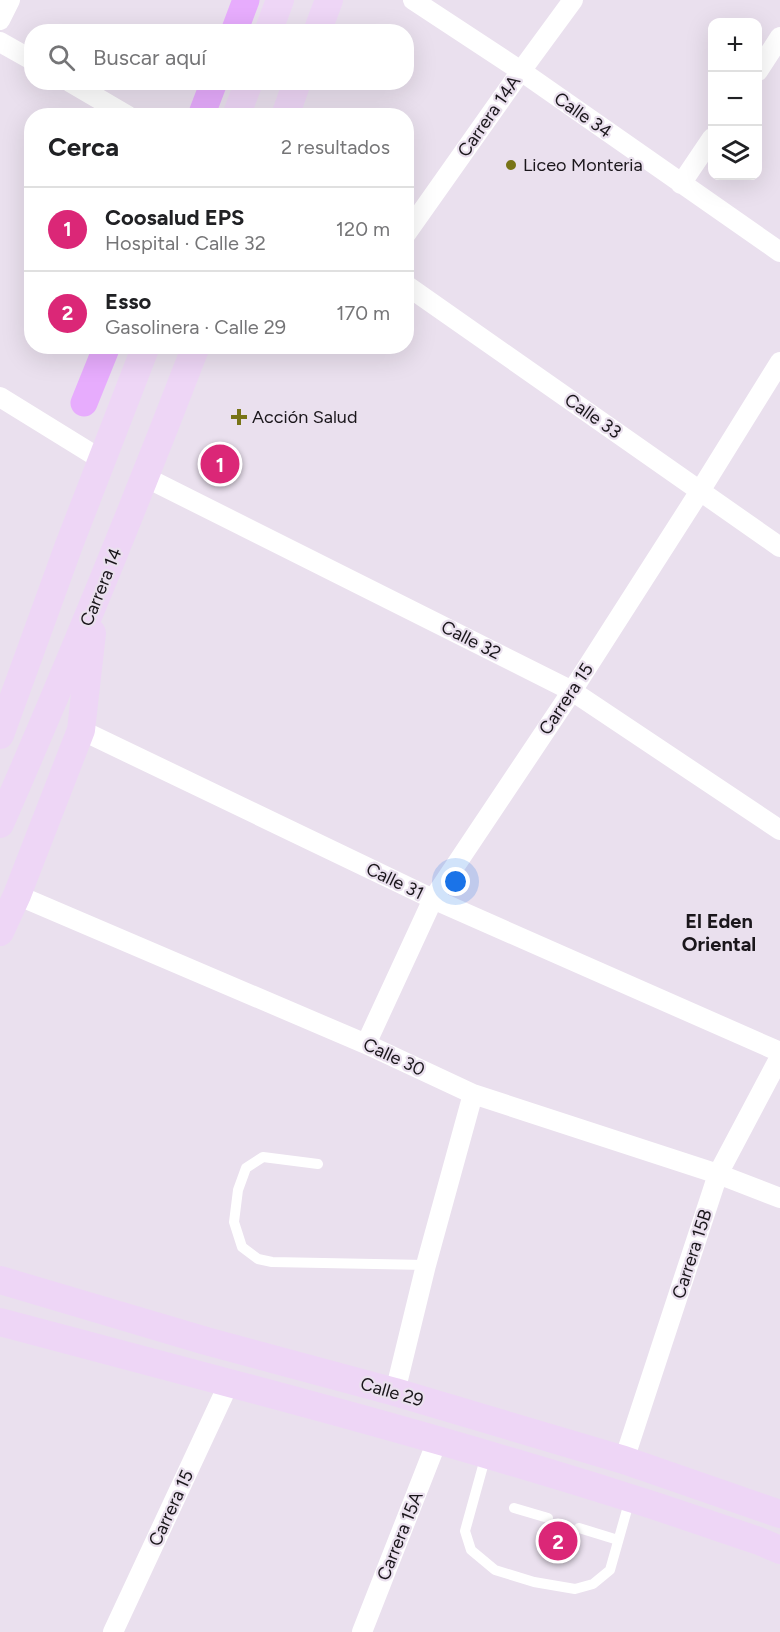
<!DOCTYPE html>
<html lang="es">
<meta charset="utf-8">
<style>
:root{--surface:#fff;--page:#f2f2f2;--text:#202124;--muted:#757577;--line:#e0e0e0;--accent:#db2777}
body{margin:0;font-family:Figtree,sans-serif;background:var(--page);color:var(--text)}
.controls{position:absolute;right:18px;top:18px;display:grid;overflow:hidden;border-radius:12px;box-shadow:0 6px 24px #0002}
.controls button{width:54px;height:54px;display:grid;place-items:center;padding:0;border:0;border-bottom:2px solid var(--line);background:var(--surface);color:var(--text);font:30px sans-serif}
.you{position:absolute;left:456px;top:882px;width:21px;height:21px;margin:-15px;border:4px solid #fff;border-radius:50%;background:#1a73e8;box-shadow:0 0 0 9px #1a73e833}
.badge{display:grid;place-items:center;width:39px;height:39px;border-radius:50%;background:var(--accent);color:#fff;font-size:20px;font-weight:700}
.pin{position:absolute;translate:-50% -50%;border:3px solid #fff;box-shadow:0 2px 6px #0006}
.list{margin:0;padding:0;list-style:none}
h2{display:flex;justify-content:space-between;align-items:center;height:78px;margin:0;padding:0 24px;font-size:26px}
h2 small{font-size:20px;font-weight:400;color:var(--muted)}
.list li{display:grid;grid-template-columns:39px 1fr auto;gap:18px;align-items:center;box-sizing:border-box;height:84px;padding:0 24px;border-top:2px solid var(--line)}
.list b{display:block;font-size:22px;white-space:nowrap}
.list p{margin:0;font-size:20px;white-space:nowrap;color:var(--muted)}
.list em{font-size:20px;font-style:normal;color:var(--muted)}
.icon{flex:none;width:33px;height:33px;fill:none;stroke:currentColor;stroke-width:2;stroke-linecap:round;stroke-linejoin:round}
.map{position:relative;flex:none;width:780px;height:1632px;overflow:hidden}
.search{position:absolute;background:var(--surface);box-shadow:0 6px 24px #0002;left:24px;top:24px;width:390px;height:66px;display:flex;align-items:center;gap:15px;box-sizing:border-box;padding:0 21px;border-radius:24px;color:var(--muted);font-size:22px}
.panel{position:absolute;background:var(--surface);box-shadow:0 6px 24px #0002;left:24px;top:108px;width:390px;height:246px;border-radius:24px}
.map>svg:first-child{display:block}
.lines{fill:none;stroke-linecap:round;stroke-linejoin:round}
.canal{stroke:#e7acfd;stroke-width:27}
.service{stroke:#fff;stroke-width:10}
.minor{stroke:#fff;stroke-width:20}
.secondary{stroke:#eed6f6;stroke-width:28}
.poi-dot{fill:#787417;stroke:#eae0ee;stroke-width:2}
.labels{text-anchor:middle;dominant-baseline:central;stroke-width:4.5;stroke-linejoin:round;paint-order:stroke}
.street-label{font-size:18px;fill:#1a161b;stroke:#eae0ee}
.poi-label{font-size:18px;fill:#1a161b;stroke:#eae0ee;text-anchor:start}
.neighbourhood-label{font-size:20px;font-weight:bold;fill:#1a161b;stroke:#eae0ee}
</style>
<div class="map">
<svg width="780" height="1632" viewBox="0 0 780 1632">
<rect width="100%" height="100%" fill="#eae0ee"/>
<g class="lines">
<path class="canal" d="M234,32L246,0
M201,116L214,82
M84,403L107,346"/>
<path class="service" d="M318,1164L263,1157L246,1168L238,1190L234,1222L242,1247L258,1259L272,1262L426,1265
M486,1455L465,1531L471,1550L495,1570L534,1582L575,1589L593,1584L610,1570L630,1499
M514,1508L548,1518
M579,1528L618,1540"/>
<path class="minor" d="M413,0L521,71L780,252
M0,20L10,0
M0,42L32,60
M758,71L780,37
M70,82L128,116
M681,184L712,138
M406,234L521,71L573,0
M406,285L780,547
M0,397L102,460
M145,477L572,691L780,830
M81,730L433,899L780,1052
M17,895L366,1044L473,1094L718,1174L780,1198
M366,1044L433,899L572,691L700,491L780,362
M395,1392L426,1265L473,1094
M624,1460L718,1174L780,1057
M113,1632L229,1383
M362,1632L437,1441"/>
<path class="secondary" d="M268,32L280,0
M317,32L329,0
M236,116L249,82
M285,116L297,82
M0,735L69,545L146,346
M0,824C69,666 134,507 196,346
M0,932L17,895L81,730L92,633
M0,1280L206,1341L395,1392L624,1460L780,1514
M0,1322C210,1378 422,1432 630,1498C673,1511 716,1527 759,1541L780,1550"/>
</g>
<g class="poi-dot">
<circle cx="511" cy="165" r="6"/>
<path d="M236 408h6v6h6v6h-6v6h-6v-6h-6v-6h6z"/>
</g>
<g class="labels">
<g class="street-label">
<text transform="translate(583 115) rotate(35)">Calle 34</text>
<text transform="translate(489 116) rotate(-55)">Carrera 14A</text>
<text transform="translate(593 416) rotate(35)">Calle 33</text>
<text transform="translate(101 587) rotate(-68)">Carrera 14</text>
<text transform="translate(471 640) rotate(27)">Calle 32</text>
<text transform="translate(566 699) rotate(-56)">Carrera 15</text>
<text transform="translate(395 881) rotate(26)">Calle 31</text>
<text transform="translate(394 1057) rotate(25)">Calle 30</text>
<text transform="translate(692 1254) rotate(-72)">Carrera 15B</text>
<text transform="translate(392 1392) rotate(16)">Calle 29</text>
<text transform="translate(171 1508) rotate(-65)">Carrera 15</text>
<text transform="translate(400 1536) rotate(-68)">Carrera 15A</text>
</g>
<g class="poi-label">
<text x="523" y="165">Liceo Monteria</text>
<text x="252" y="417">Acción Salud</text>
</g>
<g class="neighbourhood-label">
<text x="719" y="921">El Eden<tspan x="719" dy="23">Oriental</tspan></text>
</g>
</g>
</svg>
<div class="controls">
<button>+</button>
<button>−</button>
<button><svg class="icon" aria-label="layers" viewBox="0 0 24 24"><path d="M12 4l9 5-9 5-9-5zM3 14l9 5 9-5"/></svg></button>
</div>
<div class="you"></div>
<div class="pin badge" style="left:220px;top:464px">1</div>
<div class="pin badge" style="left:558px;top:1541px">2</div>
<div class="search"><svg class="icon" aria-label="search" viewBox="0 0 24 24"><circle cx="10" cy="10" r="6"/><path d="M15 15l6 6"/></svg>Buscar aquí</div>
<section class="panel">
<h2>Cerca<small>2 resultados</small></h2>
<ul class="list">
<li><span class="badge">1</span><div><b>Coosalud EPS</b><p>Hospital · Calle 32</p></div><em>120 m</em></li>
<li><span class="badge">2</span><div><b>Esso</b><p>Gasolinera · Calle 29</p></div><em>170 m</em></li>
</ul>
</section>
</div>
